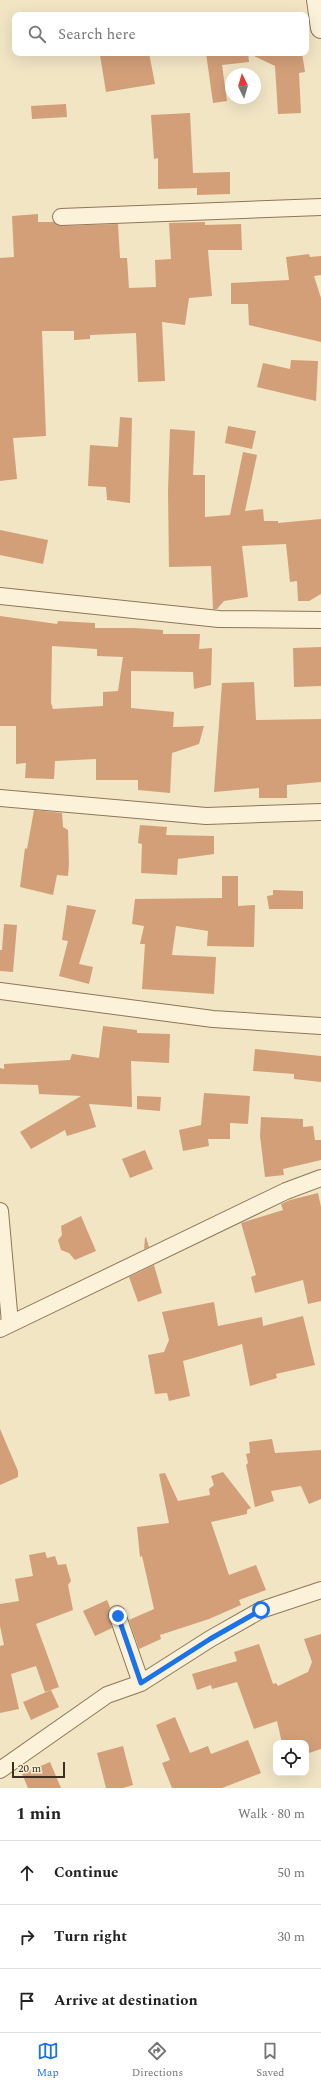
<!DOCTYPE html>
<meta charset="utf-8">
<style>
:root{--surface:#fff;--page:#f2f2f2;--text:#222;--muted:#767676;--line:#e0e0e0;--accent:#1a73e8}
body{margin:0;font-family:Spectral,serif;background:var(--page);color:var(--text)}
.controls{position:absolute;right:12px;bottom:12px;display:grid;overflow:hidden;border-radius:8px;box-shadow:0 4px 16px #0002}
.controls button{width:36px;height:36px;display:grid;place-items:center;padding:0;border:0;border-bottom:1px solid var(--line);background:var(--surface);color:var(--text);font:20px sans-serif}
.compass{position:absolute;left:225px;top:68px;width:36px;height:36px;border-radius:50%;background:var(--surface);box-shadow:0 4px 16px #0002;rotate:355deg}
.scale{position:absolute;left:12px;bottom:10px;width:53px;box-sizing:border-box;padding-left:4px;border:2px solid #3d2e1e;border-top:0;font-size:11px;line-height:14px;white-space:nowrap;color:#3d2e1e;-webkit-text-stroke:3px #f8efd5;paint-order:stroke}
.stop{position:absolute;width:12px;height:12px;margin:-9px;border:3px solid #1a73e8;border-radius:50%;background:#fff}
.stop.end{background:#1a73e8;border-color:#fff;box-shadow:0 1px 4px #0008}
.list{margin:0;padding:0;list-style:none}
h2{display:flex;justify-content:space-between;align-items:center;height:52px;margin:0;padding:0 16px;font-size:17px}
h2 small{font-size:13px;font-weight:400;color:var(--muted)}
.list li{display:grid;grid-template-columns:26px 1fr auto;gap:12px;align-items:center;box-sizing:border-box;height:64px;padding:0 16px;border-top:1px solid var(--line)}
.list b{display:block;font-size:15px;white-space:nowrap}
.list em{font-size:13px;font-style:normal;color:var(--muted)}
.icon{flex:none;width:22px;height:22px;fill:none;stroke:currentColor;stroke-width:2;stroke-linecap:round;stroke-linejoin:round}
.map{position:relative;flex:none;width:321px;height:1788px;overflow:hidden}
.search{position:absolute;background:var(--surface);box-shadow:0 4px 16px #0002;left:12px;right:12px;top:12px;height:44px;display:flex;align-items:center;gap:10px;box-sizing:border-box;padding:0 14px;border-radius:8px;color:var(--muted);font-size:15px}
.sheet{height:244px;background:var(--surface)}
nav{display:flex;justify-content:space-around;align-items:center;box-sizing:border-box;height:56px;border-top:1px solid var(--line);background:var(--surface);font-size:11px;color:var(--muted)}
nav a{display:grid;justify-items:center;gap:2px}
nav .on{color:var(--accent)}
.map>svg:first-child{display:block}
.building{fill:#d29f78;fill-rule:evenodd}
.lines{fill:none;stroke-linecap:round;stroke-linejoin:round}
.minor-casing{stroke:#8e7659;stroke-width:18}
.tertiary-casing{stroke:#8e7659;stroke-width:22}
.minor{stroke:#fbf2d9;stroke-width:16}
.tertiary{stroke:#fbf2d9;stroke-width:20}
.route{stroke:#1a73e8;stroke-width:5}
</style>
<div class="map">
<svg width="321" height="1788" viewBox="0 0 321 1788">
<rect width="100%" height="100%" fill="#f1e5c4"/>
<path class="building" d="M118,53H149L155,84L106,92L100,55Z
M206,53H302L305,72L299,73L301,113L278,114L275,66L248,53L249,62L222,65L227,101L213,103Z
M66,104L67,117L32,119L31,106Z
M190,113L193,173L230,172V194L197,195V188L158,189V158L154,159L151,115Z
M38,214V222H53L61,226L118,224L120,258H127L129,288L156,287L155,260L171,259L169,223L205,222V225L241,224L242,250H208L212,296L189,298L185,325L162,322L165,381L138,382L136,333L90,335V339L74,340V331H42L46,436L13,438L17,479L0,481V258L14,257L12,216Z
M309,254L310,257L321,256V275L314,276L321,298V342L249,325L248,304H231V283L289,280L286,257Z
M291,360L318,361L316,401L257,387L263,363L290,369Z
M120,417L132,418L130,503L107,500L106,487L88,486L90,445L118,447Z
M228,426L256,431L252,449L225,443Z
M170,429L195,431L193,475H205V517L230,515L243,452L257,455L245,511L263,509L264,521H278V523L321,519V594L309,601H298L297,581L290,582L286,544L242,546L248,597L224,601L217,609H213L211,566L169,567L168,491Z
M0,530L48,540L43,564L0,555Z
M0,616L57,624L58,621L95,623V628H134L163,630V634H200L199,649L212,648L211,685L194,689L193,672L131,671V708L174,712L173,727L204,726L199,744L172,753L170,793L138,790V780H96V759L55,761L54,779L25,778L26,763L16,764V726H0ZM52,646L97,649V656L123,657L118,691L103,692V706L53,709L51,703Z
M321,647V686L294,687L293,648Z
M254,682L256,720L321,719V782L287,785V798H259V788L214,792L222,683Z
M34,810L62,813L63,827L68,830L69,864L68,876L57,875L53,895L20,887L25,848L27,849Z
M140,825L167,827L166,835L214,836V854L178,859L177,875L141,873L142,844L138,843Z
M222,876H238V906L255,905L254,947L207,946L208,931L176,926L172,955L216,957L214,994L142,989L145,944H140L144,926L132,924L135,899L222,898Z
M273,890L303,891V909H269L267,896L273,895Z
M67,905L96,910L79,964L93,967L89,984L59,976L68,941L62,940Z
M4,924L17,925L13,972L0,971V950H2Z
M103,1026L137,1030V1033L170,1034L169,1063L131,1061L132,1107L89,1104L96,1127L67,1136L65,1130L31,1149L20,1132L81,1096L39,1094L38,1085L0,1084V1068L4,1069V1064L70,1060L72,1054L99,1058Z
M255,1049L321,1056V1082L294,1079V1074L253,1071Z
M204,1093L250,1096L248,1124L230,1123V1139H208L209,1146L183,1151L179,1130L201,1125Z
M137,1096L161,1097L160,1111L137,1109Z
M261,1117L303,1119V1127L313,1126L315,1140H321V1160L283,1169L284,1175L265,1177L260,1136Z
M145,1150L153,1169L130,1178L122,1159Z
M318,1193L321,1207V1301L308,1304L303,1280L255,1293L251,1277L256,1275L241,1223L283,1210L281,1204L290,1200Z
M81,1216L96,1251L75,1260L69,1253L61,1250L58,1240L62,1235L61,1226Z
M146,1237L149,1247L144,1249L145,1238Z
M154,1265L162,1293L138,1302L129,1277Z
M214,1302L218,1326L262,1317L263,1326L303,1316L315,1365L276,1374L277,1378L250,1386L242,1344L183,1361L190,1396L169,1401L167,1393L155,1394L148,1355L164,1352L169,1340L162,1312Z
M0,1429L18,1471V1477L0,1485Z
M272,1439L275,1453L321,1450V1499L309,1504L301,1486L271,1491L274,1501L255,1507L246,1465L248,1463L246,1454L250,1453L249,1442Z
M223,1472L251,1508L247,1510V1514L211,1522L229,1575L256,1565L266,1590L239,1600L241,1605L209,1619L160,1635L161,1639L139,1649L129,1620L154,1609L142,1556L140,1557L137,1527L169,1523L159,1474L165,1473L178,1501L210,1495L209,1489L214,1485L211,1476Z
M45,1552L47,1558L55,1556L58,1565L66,1564L71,1581L68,1585L73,1610L36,1624L59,1687L45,1692L36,1666L11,1674L19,1709L0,1713V1646L4,1645L0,1626V1604L19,1601L15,1579L33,1576L29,1555Z
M107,1600L110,1607L108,1613L112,1628L95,1636L83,1611Z
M321,1634V1749L306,1754V1743H282L277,1721L254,1729L237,1682L212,1689L211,1685L197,1690L192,1674L237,1661L234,1652L259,1644L273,1684L276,1683L278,1686L308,1672L312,1662L304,1639Z
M51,1690L59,1707L31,1720L23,1702Z
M175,1717L190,1753L208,1746L211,1754L248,1740L261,1773L222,1788H172L162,1763L170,1760L156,1725Z
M123,1746L133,1785L123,1788H106L97,1753Z
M50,1762L61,1788H28L22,1774Z"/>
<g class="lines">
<g class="minor-casing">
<path id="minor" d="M61,217L321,207
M0,596L219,619L321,620
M0,798L206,816L321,812
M0,991L213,1019L321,1026
M0,1211L10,1323
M0,1329L286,1191L321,1178
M117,1614L141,1683
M0,1770L107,1695L141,1683L210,1639L261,1610L321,1590"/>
</g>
<g class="tertiary-casing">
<path id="tertiary" d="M317,0L321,28"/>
</g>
<use href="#minor" class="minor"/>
<use href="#tertiary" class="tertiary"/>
</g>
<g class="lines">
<path class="route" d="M118,1616L141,1683L210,1639L261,1610"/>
</g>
</svg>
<div class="controls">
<button><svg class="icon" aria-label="locate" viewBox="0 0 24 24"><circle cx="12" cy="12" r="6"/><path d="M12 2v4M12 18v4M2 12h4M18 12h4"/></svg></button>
</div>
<svg class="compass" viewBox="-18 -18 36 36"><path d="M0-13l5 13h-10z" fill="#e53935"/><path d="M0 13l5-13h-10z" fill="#767676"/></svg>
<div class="scale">20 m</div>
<div class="stop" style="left:261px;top:1610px"></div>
<div class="stop end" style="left:118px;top:1616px"></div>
<div class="search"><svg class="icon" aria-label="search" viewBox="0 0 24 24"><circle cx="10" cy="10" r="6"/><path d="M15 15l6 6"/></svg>Search here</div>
</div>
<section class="sheet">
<h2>1 min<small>Walk · 80 m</small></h2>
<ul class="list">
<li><svg class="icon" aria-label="ahead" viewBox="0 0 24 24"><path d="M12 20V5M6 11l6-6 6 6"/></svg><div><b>Continue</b></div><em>50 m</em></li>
<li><svg class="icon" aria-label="right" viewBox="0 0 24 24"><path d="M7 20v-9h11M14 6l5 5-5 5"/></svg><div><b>Turn right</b></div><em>30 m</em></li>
<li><svg class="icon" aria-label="arrive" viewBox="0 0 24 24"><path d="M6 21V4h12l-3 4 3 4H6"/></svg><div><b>Arrive at destination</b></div></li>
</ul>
</section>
<nav>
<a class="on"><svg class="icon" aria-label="map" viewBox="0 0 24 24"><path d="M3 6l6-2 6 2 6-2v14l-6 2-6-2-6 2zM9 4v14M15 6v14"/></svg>Map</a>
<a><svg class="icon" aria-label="directions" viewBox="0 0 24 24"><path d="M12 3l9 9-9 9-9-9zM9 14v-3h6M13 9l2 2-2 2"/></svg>Directions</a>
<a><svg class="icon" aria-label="saved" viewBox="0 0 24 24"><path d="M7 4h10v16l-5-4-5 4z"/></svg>Saved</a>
</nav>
